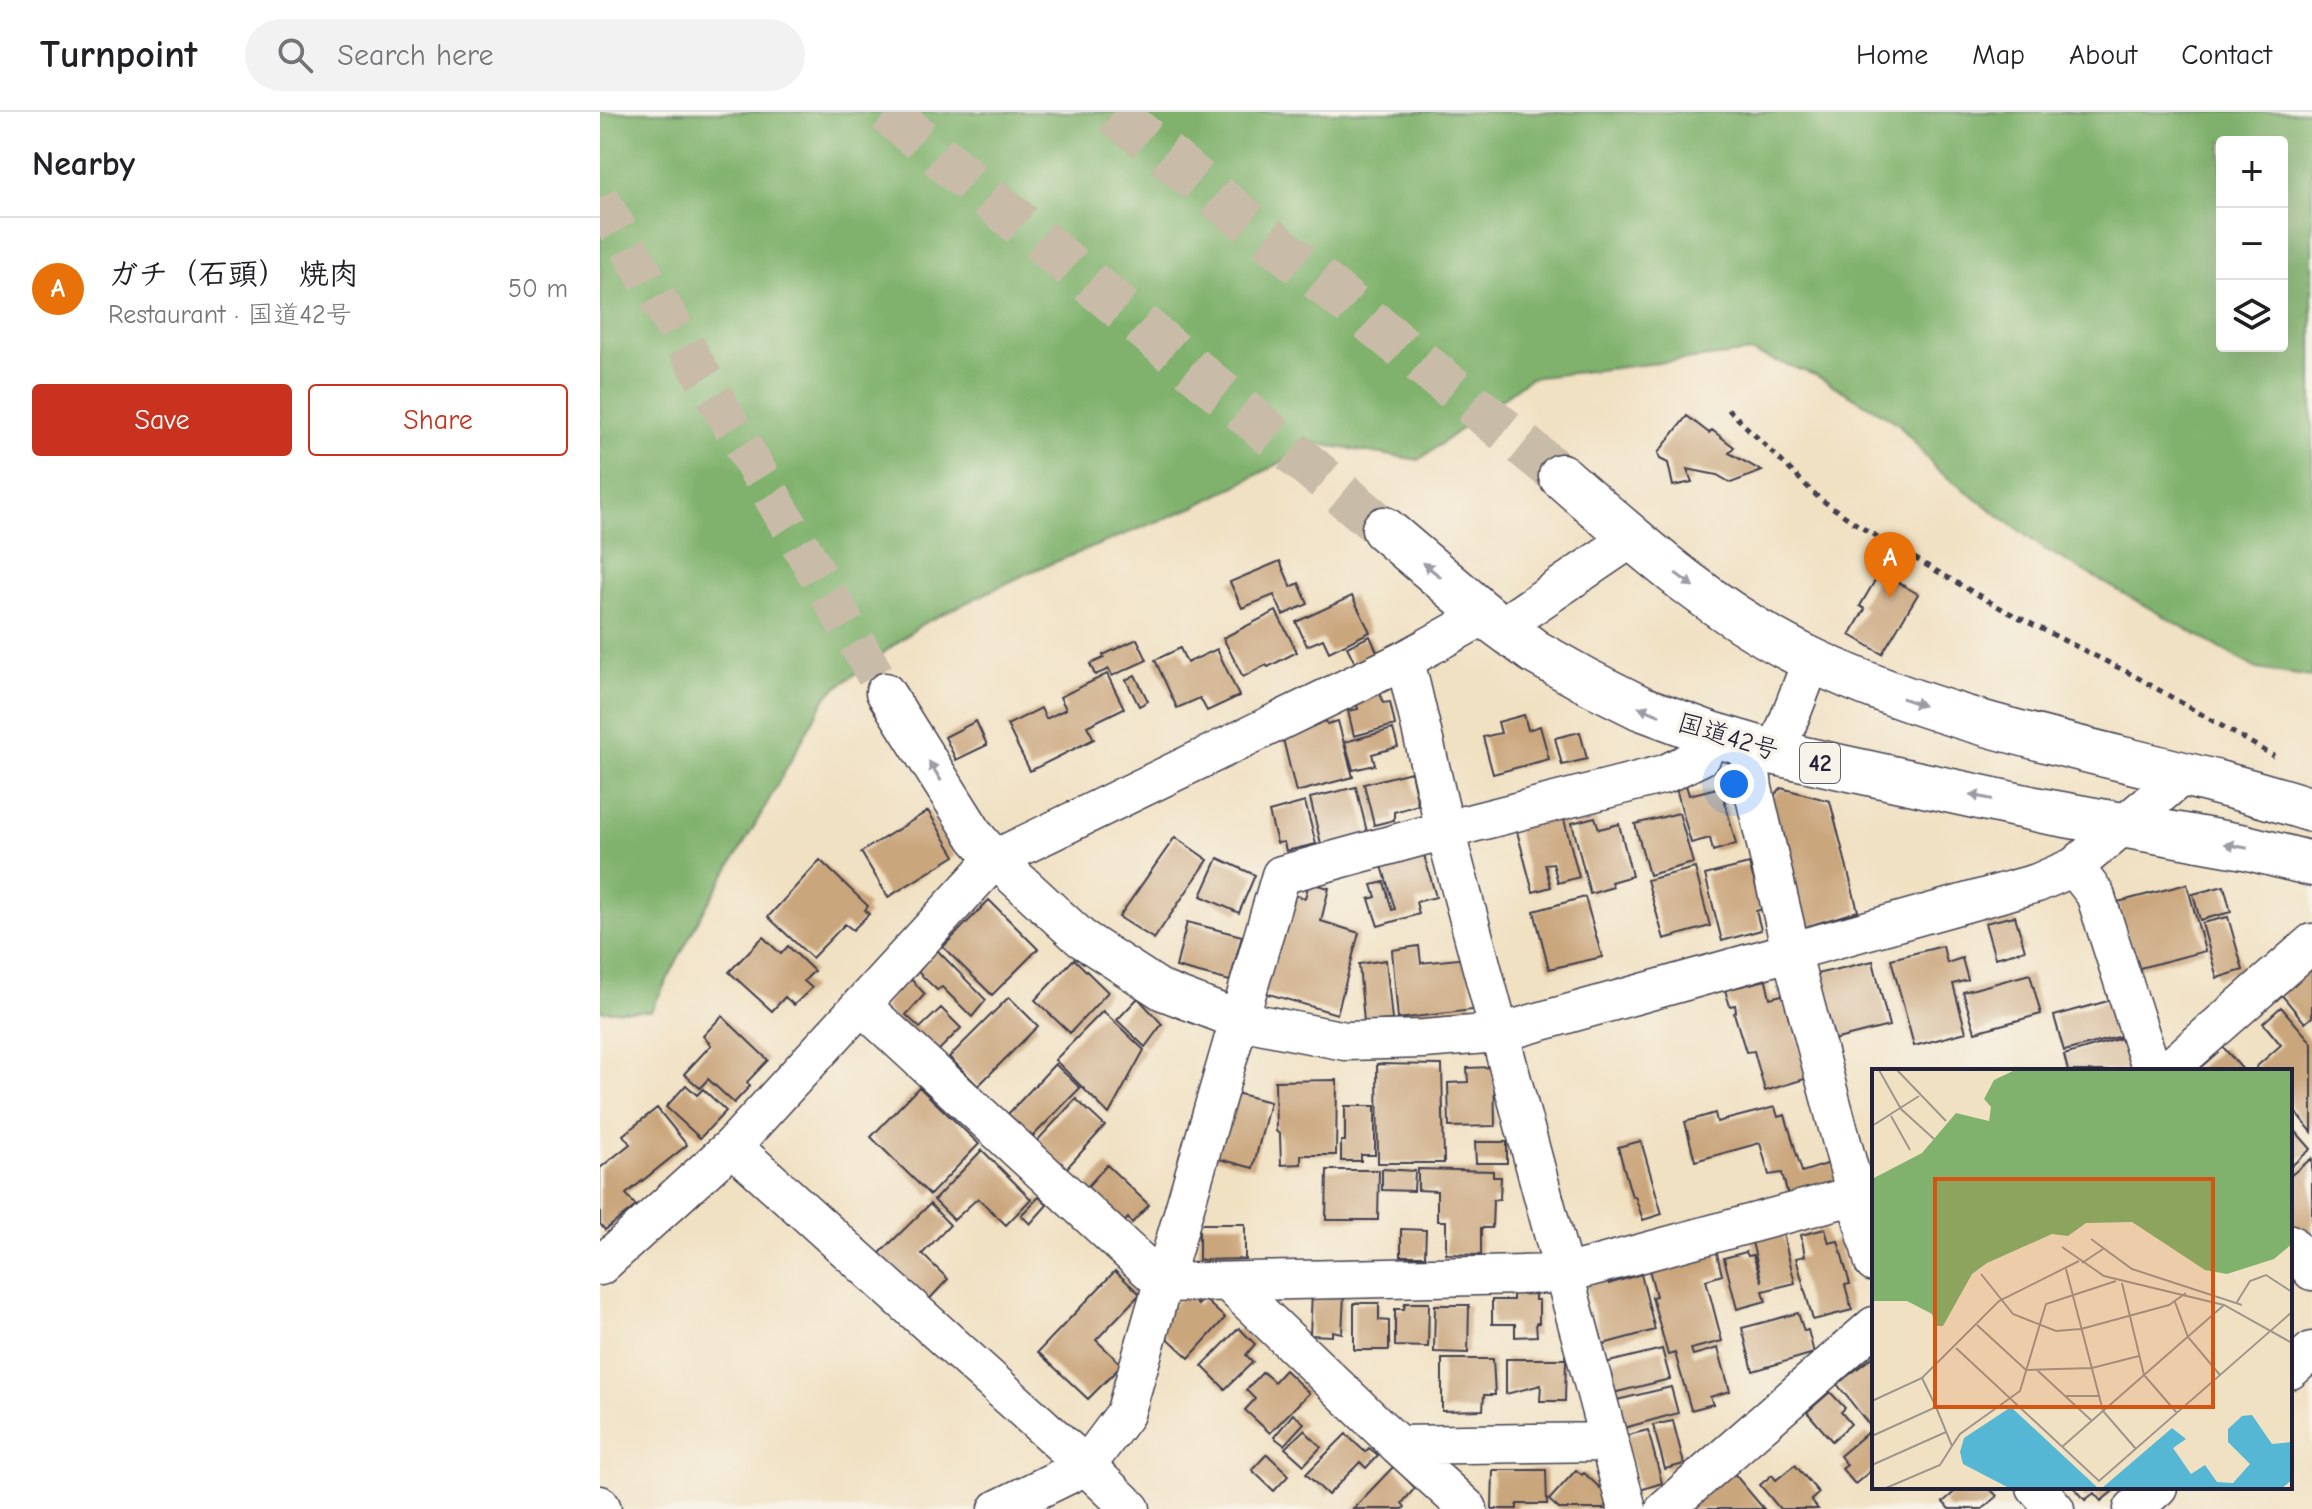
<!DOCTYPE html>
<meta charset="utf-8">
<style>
:root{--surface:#fff;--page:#f2f2f2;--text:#202124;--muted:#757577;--line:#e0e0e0;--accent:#c8321e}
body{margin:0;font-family:"Comic Neue","Klee One",sans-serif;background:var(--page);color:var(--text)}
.controls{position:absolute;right:24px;top:24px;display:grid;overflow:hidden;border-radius:8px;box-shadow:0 8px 32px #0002}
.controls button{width:72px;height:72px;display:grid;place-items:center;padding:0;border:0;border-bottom:2px solid var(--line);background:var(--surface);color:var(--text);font:40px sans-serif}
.you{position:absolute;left:1134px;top:672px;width:28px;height:28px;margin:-20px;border:6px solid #fff;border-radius:50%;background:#1a73e8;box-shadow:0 0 0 12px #1a73e833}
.badge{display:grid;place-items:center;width:52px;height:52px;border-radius:50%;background:var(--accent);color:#fff;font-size:26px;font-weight:700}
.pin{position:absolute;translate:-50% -66px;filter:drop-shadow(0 2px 4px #0008)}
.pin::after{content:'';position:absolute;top:42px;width:28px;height:24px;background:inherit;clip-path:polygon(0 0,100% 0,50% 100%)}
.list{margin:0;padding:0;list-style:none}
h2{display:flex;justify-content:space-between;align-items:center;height:104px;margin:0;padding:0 32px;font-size:34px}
h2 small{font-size:26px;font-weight:400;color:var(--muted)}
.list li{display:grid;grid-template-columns:52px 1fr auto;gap:24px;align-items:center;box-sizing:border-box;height:144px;padding:0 32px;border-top:2px solid var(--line)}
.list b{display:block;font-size:30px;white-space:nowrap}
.list p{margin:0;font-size:26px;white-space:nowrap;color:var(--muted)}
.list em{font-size:26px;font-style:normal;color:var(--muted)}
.actions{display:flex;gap:16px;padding:24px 32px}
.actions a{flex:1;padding:18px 0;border:2px solid var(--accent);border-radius:8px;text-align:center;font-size:28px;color:var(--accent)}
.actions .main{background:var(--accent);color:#fff}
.icon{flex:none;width:44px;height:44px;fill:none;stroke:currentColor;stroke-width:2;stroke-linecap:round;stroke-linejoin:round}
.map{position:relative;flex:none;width:1712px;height:1397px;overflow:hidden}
header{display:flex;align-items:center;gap:48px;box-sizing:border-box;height:112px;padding:0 40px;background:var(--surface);border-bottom:2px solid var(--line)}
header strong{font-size:38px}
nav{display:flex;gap:44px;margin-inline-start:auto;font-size:28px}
.search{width:560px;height:72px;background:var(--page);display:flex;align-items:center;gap:20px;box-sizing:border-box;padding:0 28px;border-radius:44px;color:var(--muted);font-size:30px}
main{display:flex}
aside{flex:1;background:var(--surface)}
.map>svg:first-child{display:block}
.forest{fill:#80b26d;stroke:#516a54;stroke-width:2;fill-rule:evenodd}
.building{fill:#caa67d}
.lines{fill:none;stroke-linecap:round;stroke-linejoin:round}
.street-tunnel{stroke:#c8bba8;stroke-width:38;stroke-dasharray:38 19;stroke-linecap:butt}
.highway-tunnel{stroke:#c8bba8;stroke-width:44;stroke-dasharray:44 22;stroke-linecap:butt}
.street-casing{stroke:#413f4f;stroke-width:41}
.highway-casing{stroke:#413f4f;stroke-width:47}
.path{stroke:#413f4f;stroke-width:5;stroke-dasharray:6 6;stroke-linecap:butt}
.street{stroke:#fff;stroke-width:38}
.highway{stroke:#fff;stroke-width:44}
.oneway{fill:#9c9ca7}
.labels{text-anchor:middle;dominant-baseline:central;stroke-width:7;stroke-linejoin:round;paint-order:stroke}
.shield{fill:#f7f3e8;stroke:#62616f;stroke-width:2}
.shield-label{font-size:24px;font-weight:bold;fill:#22223b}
.street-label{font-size:26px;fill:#22223b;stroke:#f7f3e8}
.inset-road{fill:none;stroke:#9e958d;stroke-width:2}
.view{fill:#d45411;fill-opacity:0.15;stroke:#d45411;stroke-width:4}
.inset-edge{fill:none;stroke:#22223b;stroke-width:4}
</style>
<header>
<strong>Turnpoint</strong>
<div class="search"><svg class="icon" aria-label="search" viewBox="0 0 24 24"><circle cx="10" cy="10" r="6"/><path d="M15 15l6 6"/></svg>Search here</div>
<nav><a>Home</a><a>Map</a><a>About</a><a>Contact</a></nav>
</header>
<main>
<aside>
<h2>Nearby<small></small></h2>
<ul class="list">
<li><span class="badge" style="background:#e8710a">A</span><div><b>ガチ（石頭） 焼肉</b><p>Restaurant · 国道42号</p></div><em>50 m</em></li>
</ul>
<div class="actions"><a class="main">Save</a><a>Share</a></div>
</aside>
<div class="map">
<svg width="1712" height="1397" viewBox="0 0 1712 1397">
<rect width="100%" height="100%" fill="#f7f3e8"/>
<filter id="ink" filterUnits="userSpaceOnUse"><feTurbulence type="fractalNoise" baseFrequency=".0125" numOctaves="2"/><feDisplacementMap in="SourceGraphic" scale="16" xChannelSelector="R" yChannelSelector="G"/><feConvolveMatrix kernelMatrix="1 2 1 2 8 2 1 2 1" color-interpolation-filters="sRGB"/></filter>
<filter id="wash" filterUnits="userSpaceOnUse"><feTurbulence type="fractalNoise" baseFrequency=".006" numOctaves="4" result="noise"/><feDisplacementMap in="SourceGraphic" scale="32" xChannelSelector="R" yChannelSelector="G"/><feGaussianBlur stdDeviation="1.8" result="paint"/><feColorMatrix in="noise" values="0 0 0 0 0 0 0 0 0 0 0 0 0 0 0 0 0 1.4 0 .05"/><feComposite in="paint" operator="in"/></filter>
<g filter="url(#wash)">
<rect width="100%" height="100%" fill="#f1e1c3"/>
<path class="forest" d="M0,0H1712V565L1657,557L1443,436L1336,357L1298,311L1215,263L1151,240L930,266L819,348L717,332L594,395L430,460L322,512L227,583L155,713L100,805L51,899H0ZM1622,30H1682V234H1622Z"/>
<g id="blocks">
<path class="building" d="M1087,304L1109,321L1112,318L1134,335L1129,341L1162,359L1131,371L1117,363L1087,357L1092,370L1073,374L1068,351L1060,347L1058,341Z
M680,449L691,475L699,471L708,492L683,503L674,483L642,496L630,470Z
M1280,460L1318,482L1282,542L1250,523L1265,497L1260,494Z
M752,484L770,520L729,540L723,527L707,534L696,510Z
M676,499L697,540L668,555L666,553L643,565L623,526Z
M770,524L779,544L757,555L747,535Z
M537,527L547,548L512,564L509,557L495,563L490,552L504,546L503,543Z
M580,536L587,551L617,537L639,584L607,599L600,586L577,596L555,548Z
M507,562L524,596L487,614L494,627L430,659L407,613L441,596L446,607L466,597L460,585Z
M535,563L548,589L539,594L526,568Z
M779,578L783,591L790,590L795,613L754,624L748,599L758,597L755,584Z
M924,603L928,618L940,614L949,647L893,662L883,625L901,621L898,610Z
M376,609L387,633L356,648L345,625Z
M726,609L727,612L738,609L753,665L696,680L682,623Z
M793,617L798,635L772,642L775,653L753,658L745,630Z
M980,620L987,647L962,653L955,626Z
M811,660L818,693L794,700V708L774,713L764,672Z
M1086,673L1089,683L1121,675L1136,732L1113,739L1110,726L1091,731L1076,676Z
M756,675L768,724L722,736L710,686Z
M1181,676L1230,689L1258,799L1205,815L1160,698Z
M705,690L716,732L686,739L684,730L677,731L669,700Z
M328,699L355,744L288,785L261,740Z
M962,700L979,765L958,771L953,751L945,752L951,775L933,780L915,712Z
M1079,701L1093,751L1049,763L1035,712Z
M995,705L999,717L1019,712L1032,764L1011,770L1013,775L990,782L972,711Z
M575,725L608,748L554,827L519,805Z
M824,743L836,785L816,790L819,802L778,814L769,787L776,785L772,773L784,770L792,798L795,797L782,754Z
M618,746L655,763L639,801L601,784Z
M220,748L268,794L265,798L269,802L253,818L245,812L212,846L168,805Z
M1149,752L1163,797L1156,799L1161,818L1122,829L1105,763Z
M1095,756L1110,814L1064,827L1047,768Z
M709,771L729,776L721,809L759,821L737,902L655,878L684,780L705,786Z
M1587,772L1605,839L1536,857L1518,790Z
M1624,774L1631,800L1600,808L1593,782Z
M985,785L1002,845L949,857L934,799Z
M389,788L438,837L392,883L343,835Z
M1415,804L1425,838L1395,846L1385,811Z
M1628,805L1643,858L1617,866L1602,811Z
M587,810L642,824L630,869L576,855Z
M163,825L181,842L188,834L214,859L204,869L212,876L194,893L185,885L172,899L129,860Z
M819,834L821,851L867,846L873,898L798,907L792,838Z
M1343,834L1347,851L1362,846L1368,868L1353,872L1366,920L1314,934L1291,847Z
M337,838L386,888L372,905L342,875L337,878L318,860Z
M474,847L508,880L470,921L435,888Z
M786,848L792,908L764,910L759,852Z
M1273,849L1289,914L1229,929L1212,863Z
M1712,855V905L1705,911L1680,881Z
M305,861L325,882L306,903L320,916L341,896L361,916L334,943L284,896Z
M1430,862L1441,902L1375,920L1363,880Z
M1166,868L1170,886L1186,882L1208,966L1165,979L1154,939L1146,940L1134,901L1136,900L1135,893L1130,894L1125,878Z
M409,885L438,914L378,974L349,945Z
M538,886L562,912L545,935L517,908Z
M1515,887L1525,923L1464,939L1454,904Z
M1681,895L1712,931V1020L1690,994V959H1660L1656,955L1681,933L1663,911Z
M503,899L544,938L509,1002L455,948Z
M122,904L168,948L147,970L150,974L134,991L108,967L100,976L84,962L111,933L103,924Z
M1525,925L1535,959H1468L1464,943Z
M1623,935L1644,959H1595Z
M455,952L480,976L432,1025L408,1002Z
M777,952L842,953L844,1051H778Z
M894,955L895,1014L849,1015L848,971L868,970L867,956Z
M737,968L736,1043H701V1052L681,1053L680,1023L676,1019L675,969Z
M86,973L97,983L103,977L126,999L100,1026L66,995Z
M319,975L379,1032L330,1083L271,1025Z
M632,980L670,990L653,1056L612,1045Z
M476,987L505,1014L465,1058L435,1031Z
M745,994H775V1043H761V1049H741V1029H745Z
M1175,995L1178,1005L1185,1003L1202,1060L1233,1050L1237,1065L1232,1071L1188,1083L1182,1061L1169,1063L1160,1031L1095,1049L1085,1010L1115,1001L1117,1010Z
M57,996L87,1033L26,1082L36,1094L5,1118L0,1112V1056L30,1032L23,1023Z
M1690,1013L1711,1037L1690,1055Z
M1041,1029L1062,1102L1043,1108L1035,1084L1032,1085L1018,1035Z
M875,1030H907V1051H876Z
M382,1038L431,1087L406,1113L378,1086L354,1108L334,1088Z
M1712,1046V1141L1690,1115V1064Z
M507,1053L549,1093L532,1111L528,1106L516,1119L475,1088Z
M782,1057L815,1059L814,1079L782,1078Z
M818,1057L893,1059V1065H901L900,1087L893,1088L892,1116H881V1143L846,1142V1109H837V1079L818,1078Z
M727,1058H779L778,1108H726Z
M439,1085L447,1093L430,1112L421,1103Z
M330,1092L350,1113L322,1142L348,1167L324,1193L276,1145Z
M599,1112H645V1147L599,1148Z
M1181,1114L1195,1171L1163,1179L1166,1189L1137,1197L1124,1146L1146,1140L1148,1144L1153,1143L1162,1170L1150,1122Z
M801,1117L826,1118L825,1144H801Z
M1225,1117L1229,1131L1238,1129L1250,1172L1245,1173L1252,1198L1213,1208L1196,1146L1205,1144L1201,1123Z
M1115,1133L1122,1163L1106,1168L1122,1229L1091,1237L1093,1243L1118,1236L1130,1279L1110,1285L1113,1292L1091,1298L1075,1241L1068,1243L1052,1185L1056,1184L1046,1146Z
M515,1159L540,1182L496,1228L522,1253L488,1287L438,1240Z
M1041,1162L1055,1218L1003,1232L985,1169L1007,1164L1009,1172Z
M913,1180H935V1188H939V1211H936L937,1224L915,1225V1212H892V1188H913Z
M585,1181L598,1193L604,1187L625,1206L589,1246L559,1218L569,1199Z
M712,1181L744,1184L742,1221L732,1219V1224L710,1223Z
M754,1191H779V1208L789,1209V1238H754Z
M805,1191H829L828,1235L795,1234V1197H804Z
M835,1193H869L868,1241L834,1240Z
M1198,1201L1204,1219L1208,1218L1214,1241L1153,1259L1142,1216Z
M639,1216L655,1232L646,1243L653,1250L625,1277L602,1254Z
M1062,1237L1070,1267L1013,1281L1005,1251Z
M1274,1244V1319L1237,1272Z
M842,1247H893L895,1283H884L883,1298L842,1299Z
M906,1247H966L965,1289H940L941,1273L906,1282Z
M685,1258L709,1281L670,1321L645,1298L655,1287L646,1278L663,1260L674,1270Z
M1071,1275L1078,1301L1024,1316L1017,1288Z
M1230,1280L1245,1296L1241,1300L1251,1312L1232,1329L1207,1300Z
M693,1302L704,1311L684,1333L674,1325Z
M1073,1309L1084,1352L1065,1357L1053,1313Z
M704,1318L721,1335L704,1353L685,1336Z
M1048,1318L1062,1371L1040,1378L1024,1324Z
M1267,1321L1274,1329V1356L1255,1372L1242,1357L1247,1353L1240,1344Z
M746,1322L765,1340L769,1336L778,1343L766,1356L760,1350L728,1383L706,1362Z
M667,1342L689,1363L674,1379L652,1358Z
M1195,1353L1219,1381L1211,1388L1218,1397H1180L1160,1373L1172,1363L1176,1368Z
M794,1354L815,1376L802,1391L805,1395L803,1397H753Z
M893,1358H946L947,1392H917V1397H892Z
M976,1358L982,1363L984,1361L1012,1387L1005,1394L1009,1397H959L949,1388Z
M1131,1358L1164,1397H1087Z
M1360,1375H1392L1390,1377L1397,1384L1382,1397H1349L1343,1390Z
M1474,1375H1518L1501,1389L1494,1381L1485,1388Z"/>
</g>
</g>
<g filter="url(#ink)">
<use href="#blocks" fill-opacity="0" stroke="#413f4f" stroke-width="2"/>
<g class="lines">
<path class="street-tunnel" d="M0,86L285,580"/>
<path class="highway-tunnel" d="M287,0L784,417
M513,0L961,364"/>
<g class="street-casing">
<path id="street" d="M901,515L1032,426
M805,548L845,718L1027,1397
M285,580L376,725L395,747L481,826L563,879L639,908L745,929L824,927L899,921L1437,771L1474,755L1584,662
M1148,634L1153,676L1191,839L1274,1151
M1176,641L1212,548
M1474,755L1495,782L1552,959
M261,893L563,1171L964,1162L1256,1083
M1567,959L1712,831
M132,1034L486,1354L531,1397
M1690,1132L1712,1159
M0,1154L132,1034L395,747L805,548L885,503
M628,1170L798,1333L868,1397
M1690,1258L1712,1239
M798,1333L1009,1330
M1436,1375L1455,1397
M0,1393L2,1397
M398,1397L486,1354L525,1302L681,763L845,718L1065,662L1102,644L1111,622
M1065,1397L1274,1214
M1533,1397L1558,1375"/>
</g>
<g class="highway-casing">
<path id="highway" d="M961,364C1039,433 1119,505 1214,549C1372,624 1547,645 1712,698
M784,417L885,503L935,540L985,568L1041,596L1111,622L1176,641L1444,699L1645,735L1712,752"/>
</g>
<path class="path" d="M1128,297L1219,386L1259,414L1404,498L1533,563L1674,644"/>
<use href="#street" class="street"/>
<use href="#highway" class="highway"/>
</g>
<defs><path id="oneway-solid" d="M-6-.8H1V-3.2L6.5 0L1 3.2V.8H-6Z" transform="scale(2)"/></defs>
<g class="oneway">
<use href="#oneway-solid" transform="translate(832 458) rotate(-140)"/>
<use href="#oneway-solid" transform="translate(1085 468) rotate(36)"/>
<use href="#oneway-solid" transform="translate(1313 590) rotate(19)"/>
<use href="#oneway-solid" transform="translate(1049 599) rotate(-158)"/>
<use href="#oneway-solid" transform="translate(335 659) rotate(-122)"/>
<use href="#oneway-solid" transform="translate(1381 685) rotate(-168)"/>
<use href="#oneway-solid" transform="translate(1636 734) rotate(-169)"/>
</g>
</g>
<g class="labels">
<rect class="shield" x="1200" y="631" width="40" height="40" rx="6"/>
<g class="shield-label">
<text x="1220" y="651">42</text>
</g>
<g class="street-label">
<text transform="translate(1128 625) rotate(17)">国道42号</text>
</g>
</g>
<g transform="translate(1272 957)">
<rect width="420" height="420" fill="#f1e1c3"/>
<path d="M143,1H420V175L402,190L355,205L333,201L260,153L214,154L196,167L180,165L115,194L100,205L71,257H63L60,245L35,232H0V110L50,84L84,44L117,52L119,38L112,30L122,11Z" fill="#80b26d"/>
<path d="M139,338L226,419H137L91,395L88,383L92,369ZM380,346L400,375L420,373V411L410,419H230L300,359L314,370L301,379L319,405L333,396L345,413L361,414L378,395L356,373V360L370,347Z" fill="#55b7d4"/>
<path class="inset-road" d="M7,1L29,40L62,70M25,1L74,52M19,47L38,81M0,57L47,27M219,170L260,200L370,236M190,178L232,207L352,236L420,274M210,194L231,180M194,200L231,342L264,380M109,205L141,245L184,262L209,260L297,236L314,224M250,214L272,306L305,344M303,233L316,268L348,306M365,233L378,212L394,206L420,223M105,256L154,301L220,299L267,287M84,279L227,412L420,243M165,301L220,352M194,327H227M0,332L50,309L127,232L207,192M0,367L64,338L50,309M80,377L88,365L148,322L174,235L244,212M191,377L352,236M0,396L74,363M14,419L68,396L80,377L64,338"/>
<path class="view" d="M63,110H341V338H63Z"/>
<rect width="420" height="420" class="inset-edge"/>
</g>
</svg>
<div class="controls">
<button>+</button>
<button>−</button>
<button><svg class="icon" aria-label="layers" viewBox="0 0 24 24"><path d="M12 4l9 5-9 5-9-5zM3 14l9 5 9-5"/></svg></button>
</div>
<div class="you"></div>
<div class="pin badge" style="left:1290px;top:486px;background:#e8710a">A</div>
</div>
</main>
